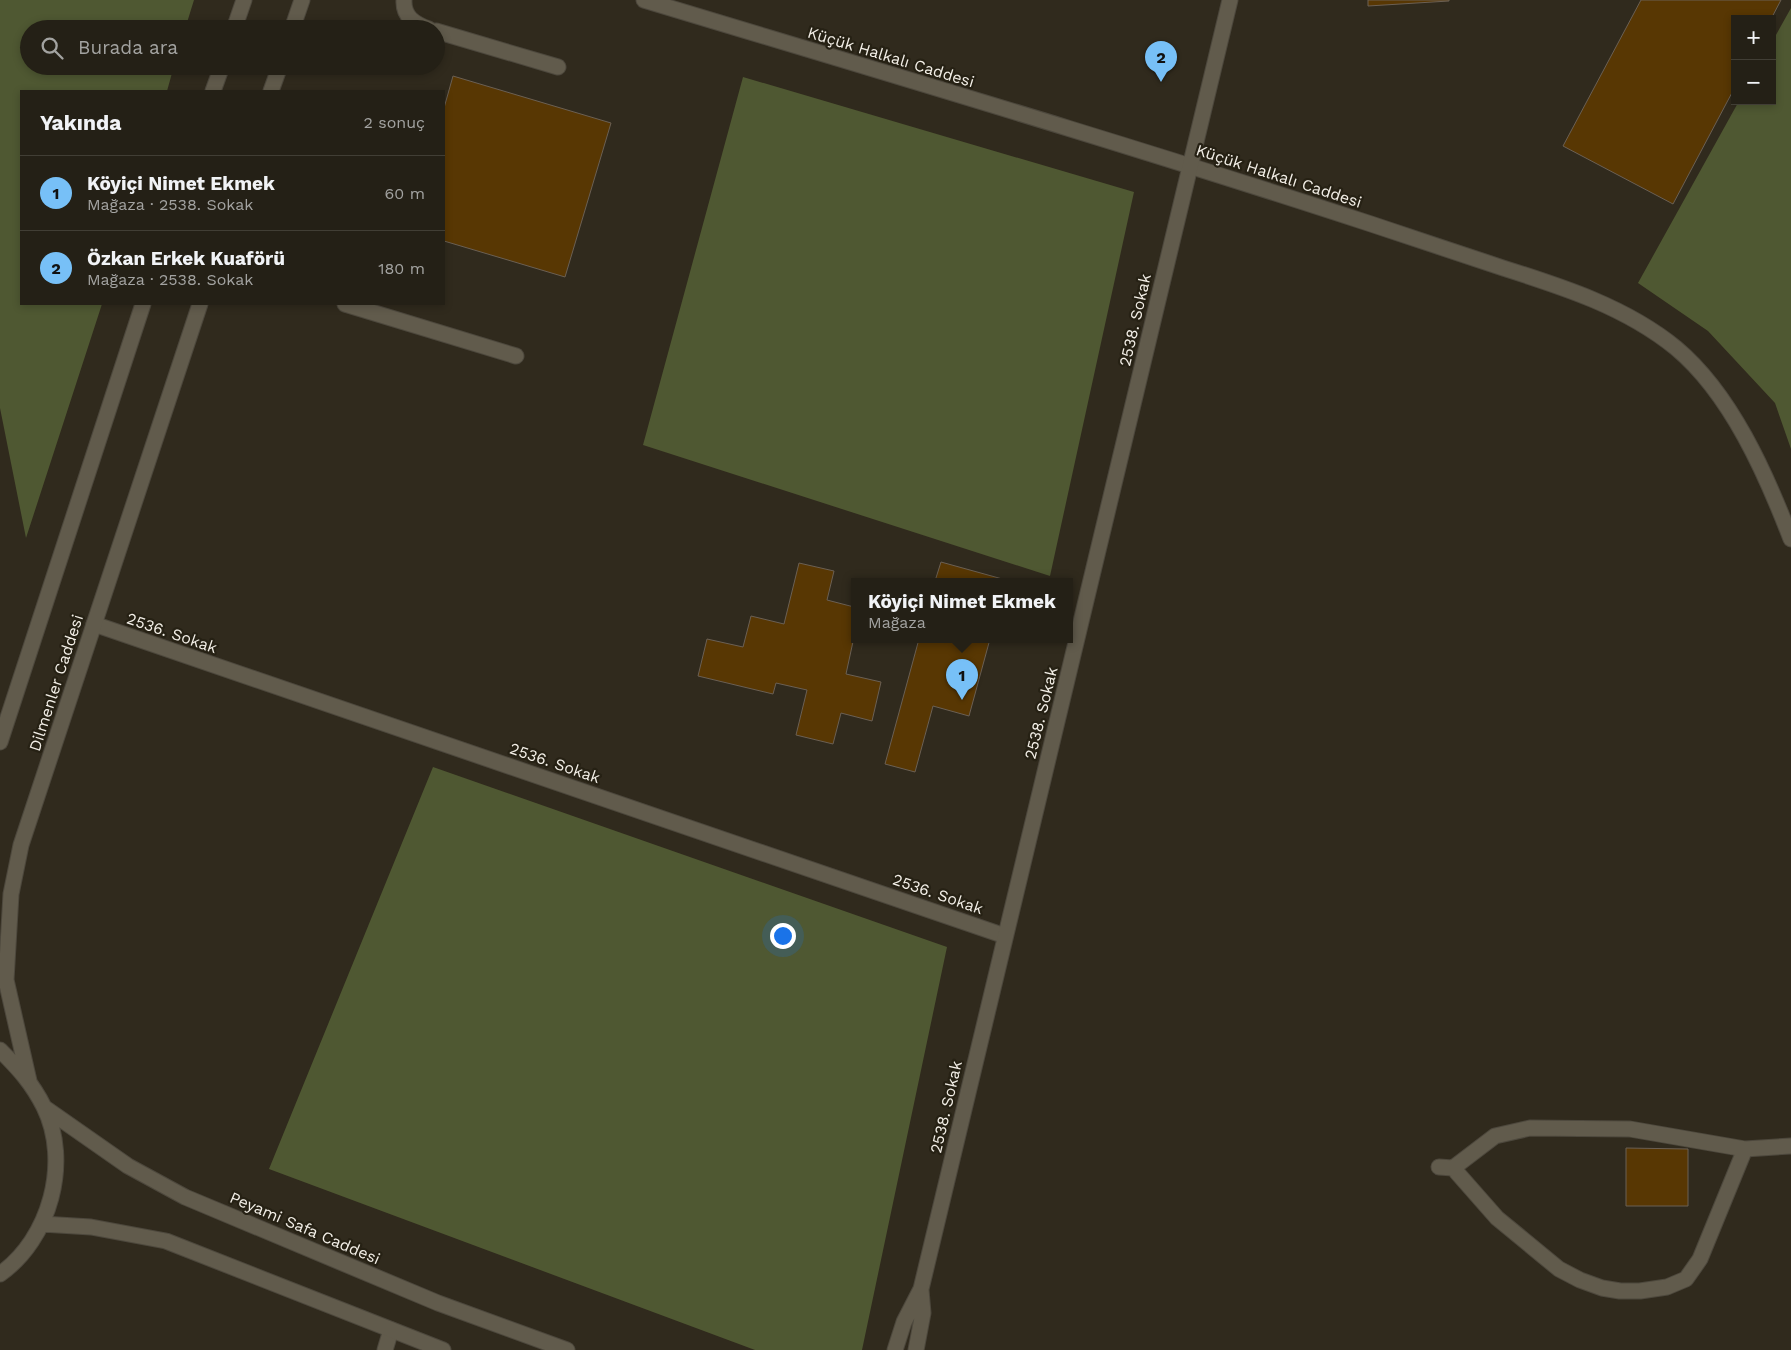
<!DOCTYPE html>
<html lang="tr">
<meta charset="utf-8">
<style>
:root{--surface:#242016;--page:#2c281f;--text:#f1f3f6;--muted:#a3a3a1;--line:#413e35;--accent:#77c0f7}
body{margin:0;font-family:"Work Sans",sans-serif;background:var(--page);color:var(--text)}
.controls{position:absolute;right:15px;top:15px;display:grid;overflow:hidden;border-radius:0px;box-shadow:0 2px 8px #0003}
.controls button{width:45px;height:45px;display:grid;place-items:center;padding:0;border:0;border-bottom:1px solid var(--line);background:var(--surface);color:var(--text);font:25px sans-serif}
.you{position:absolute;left:782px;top:935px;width:18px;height:18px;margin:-12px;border:4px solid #fff;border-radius:50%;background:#1a73e8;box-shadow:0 0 0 8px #1a73e833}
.badge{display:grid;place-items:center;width:32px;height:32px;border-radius:50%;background:var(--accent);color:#111;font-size:16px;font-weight:700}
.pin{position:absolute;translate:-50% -41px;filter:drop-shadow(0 1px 2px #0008)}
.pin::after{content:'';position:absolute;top:26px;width:18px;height:15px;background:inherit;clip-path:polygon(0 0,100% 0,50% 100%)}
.popup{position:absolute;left:851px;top:578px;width:222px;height:65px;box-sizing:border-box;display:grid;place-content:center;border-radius:0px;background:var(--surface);filter:drop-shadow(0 1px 4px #0005);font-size:16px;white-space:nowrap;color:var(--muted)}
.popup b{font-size:19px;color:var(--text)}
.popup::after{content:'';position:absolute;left:50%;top:100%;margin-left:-10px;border:10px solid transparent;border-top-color:var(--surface)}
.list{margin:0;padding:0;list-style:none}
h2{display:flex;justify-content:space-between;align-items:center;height:65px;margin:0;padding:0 20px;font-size:21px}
h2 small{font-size:16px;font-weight:400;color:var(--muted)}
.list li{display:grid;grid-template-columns:32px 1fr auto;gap:15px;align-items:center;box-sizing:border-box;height:75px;padding:0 20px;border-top:1px solid var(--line)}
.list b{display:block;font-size:19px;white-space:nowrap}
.list p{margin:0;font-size:16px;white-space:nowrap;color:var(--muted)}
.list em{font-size:16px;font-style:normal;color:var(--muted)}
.icon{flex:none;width:28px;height:28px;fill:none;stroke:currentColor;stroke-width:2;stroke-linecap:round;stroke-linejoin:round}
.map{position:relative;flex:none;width:1791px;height:1350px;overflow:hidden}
.search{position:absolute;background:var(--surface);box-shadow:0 2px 8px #0003;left:20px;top:20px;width:425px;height:55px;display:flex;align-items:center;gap:12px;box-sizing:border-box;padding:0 18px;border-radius:28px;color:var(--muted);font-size:19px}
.panel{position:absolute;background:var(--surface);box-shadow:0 2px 8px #0003;left:20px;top:90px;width:425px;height:215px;border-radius:0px}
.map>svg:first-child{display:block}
.green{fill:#4f5832}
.building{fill:#583703;stroke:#6b6054}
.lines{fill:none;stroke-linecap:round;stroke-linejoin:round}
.lane-casing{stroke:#4d483d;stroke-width:17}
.street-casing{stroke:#4d483d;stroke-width:17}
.secondary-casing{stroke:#4d483d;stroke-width:17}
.lane{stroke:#615b4c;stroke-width:15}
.street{stroke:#615b4c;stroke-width:15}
.secondary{stroke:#615b4c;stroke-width:15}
.labels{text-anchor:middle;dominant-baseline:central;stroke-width:4.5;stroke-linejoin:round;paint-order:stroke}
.street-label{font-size:16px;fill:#f3efe7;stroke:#262114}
</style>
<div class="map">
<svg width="1791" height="1350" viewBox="0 0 1791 1350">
<rect width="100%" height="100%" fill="#302a1d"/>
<path class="green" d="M0,0H194L185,29H29V66H174L167,91H21V304H102L26,538L0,408Z
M1791,8V449L1775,403L1708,331L1638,283L1739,101H1772V42Z
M743,77L1134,192L1050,576L643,445Z
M433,767L947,947L862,1350H755L269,1169Z"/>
<path class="building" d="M1368,0H1449V1L1368,6Z
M1641,0H1781L1771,19H1735V87L1673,204L1563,146Z
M453,76L611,123L565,277L444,241V108Z
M941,562L1006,580V581H935Z
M799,563L834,571L827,600L854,607V637L846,674L881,682L872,721L841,713L833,744L796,735L807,690L776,683L773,694L698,676L707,639L743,647L751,616L784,624Z
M919,639H990L969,716L933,706L915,772L885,764Z
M1626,1148L1688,1149V1206H1626Z"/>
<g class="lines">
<g class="lane-casing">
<path id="lane" d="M404,0C403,17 415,24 429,29
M436,31L558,67
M345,304L516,356
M1439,1167L1453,1168L1495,1136L1530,1128L1630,1129L1745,1149L1791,1146
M1453,1168L1497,1218L1559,1269L1580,1280L1602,1288L1620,1291H1640L1667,1287L1686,1279L1700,1259L1745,1149
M385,1350L391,1330"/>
</g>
<g class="street-casing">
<path id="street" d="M644,0C886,73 1130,145 1371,224C1415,239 1459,253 1503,268C1563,287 1626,307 1676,348C1731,394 1766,474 1791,539
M94,624L1005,936"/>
</g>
<g class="secondary-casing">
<path id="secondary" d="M234,29L244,0
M292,29L302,0
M213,91L222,66
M271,91L280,66
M0,742L143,304
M0,1050C19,1069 32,1083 44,1107C71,1162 50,1239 0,1274
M29,1081L6,980L11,894L21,845L200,304
M45,1108L128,1166L185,1197L438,1303L567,1350
M42,1224L91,1227L166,1241L443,1350
M895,1350L904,1322L921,1289L1230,0
M916,1350L923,1313L921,1290"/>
</g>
<use href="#lane" class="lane"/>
<use href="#street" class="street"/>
<use href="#secondary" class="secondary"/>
</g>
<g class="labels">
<g class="street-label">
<text transform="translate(891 57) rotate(17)">Küçük Halkalı Caddesi</text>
<text transform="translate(1279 176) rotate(18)">Küçük Halkalı Caddesi</text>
<text transform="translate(1135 320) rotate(-77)">2538. Sokak</text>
<text transform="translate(172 633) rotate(19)">2536. Sokak</text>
<text transform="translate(56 683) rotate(-72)">Dilmenler Caddesi</text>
<text transform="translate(1041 713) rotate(-76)">2538. Sokak</text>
<text transform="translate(555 763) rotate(19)">2536. Sokak</text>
<text transform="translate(938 894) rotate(19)">2536. Sokak</text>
<text transform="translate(946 1107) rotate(-77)">2538. Sokak</text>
<text transform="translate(305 1228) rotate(23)">Peyami Safa Caddesi</text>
</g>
</g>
</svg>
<div class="controls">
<button>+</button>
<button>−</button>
</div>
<div class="you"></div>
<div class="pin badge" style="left:962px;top:700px">1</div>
<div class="popup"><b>Köyiçi Nimet Ekmek</b>Mağaza</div>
<div class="pin badge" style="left:1161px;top:82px">2</div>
<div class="search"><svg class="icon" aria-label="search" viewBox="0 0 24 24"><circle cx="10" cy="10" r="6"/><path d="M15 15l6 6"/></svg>Burada ara</div>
<section class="panel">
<h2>Yakında<small>2 sonuç</small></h2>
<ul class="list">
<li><span class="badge">1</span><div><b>Köyiçi Nimet Ekmek</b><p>Mağaza · 2538. Sokak</p></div><em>60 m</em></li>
<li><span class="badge">2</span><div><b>Özkan Erkek Kuaförü</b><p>Mağaza · 2538. Sokak</p></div><em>180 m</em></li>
</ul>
</section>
</div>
